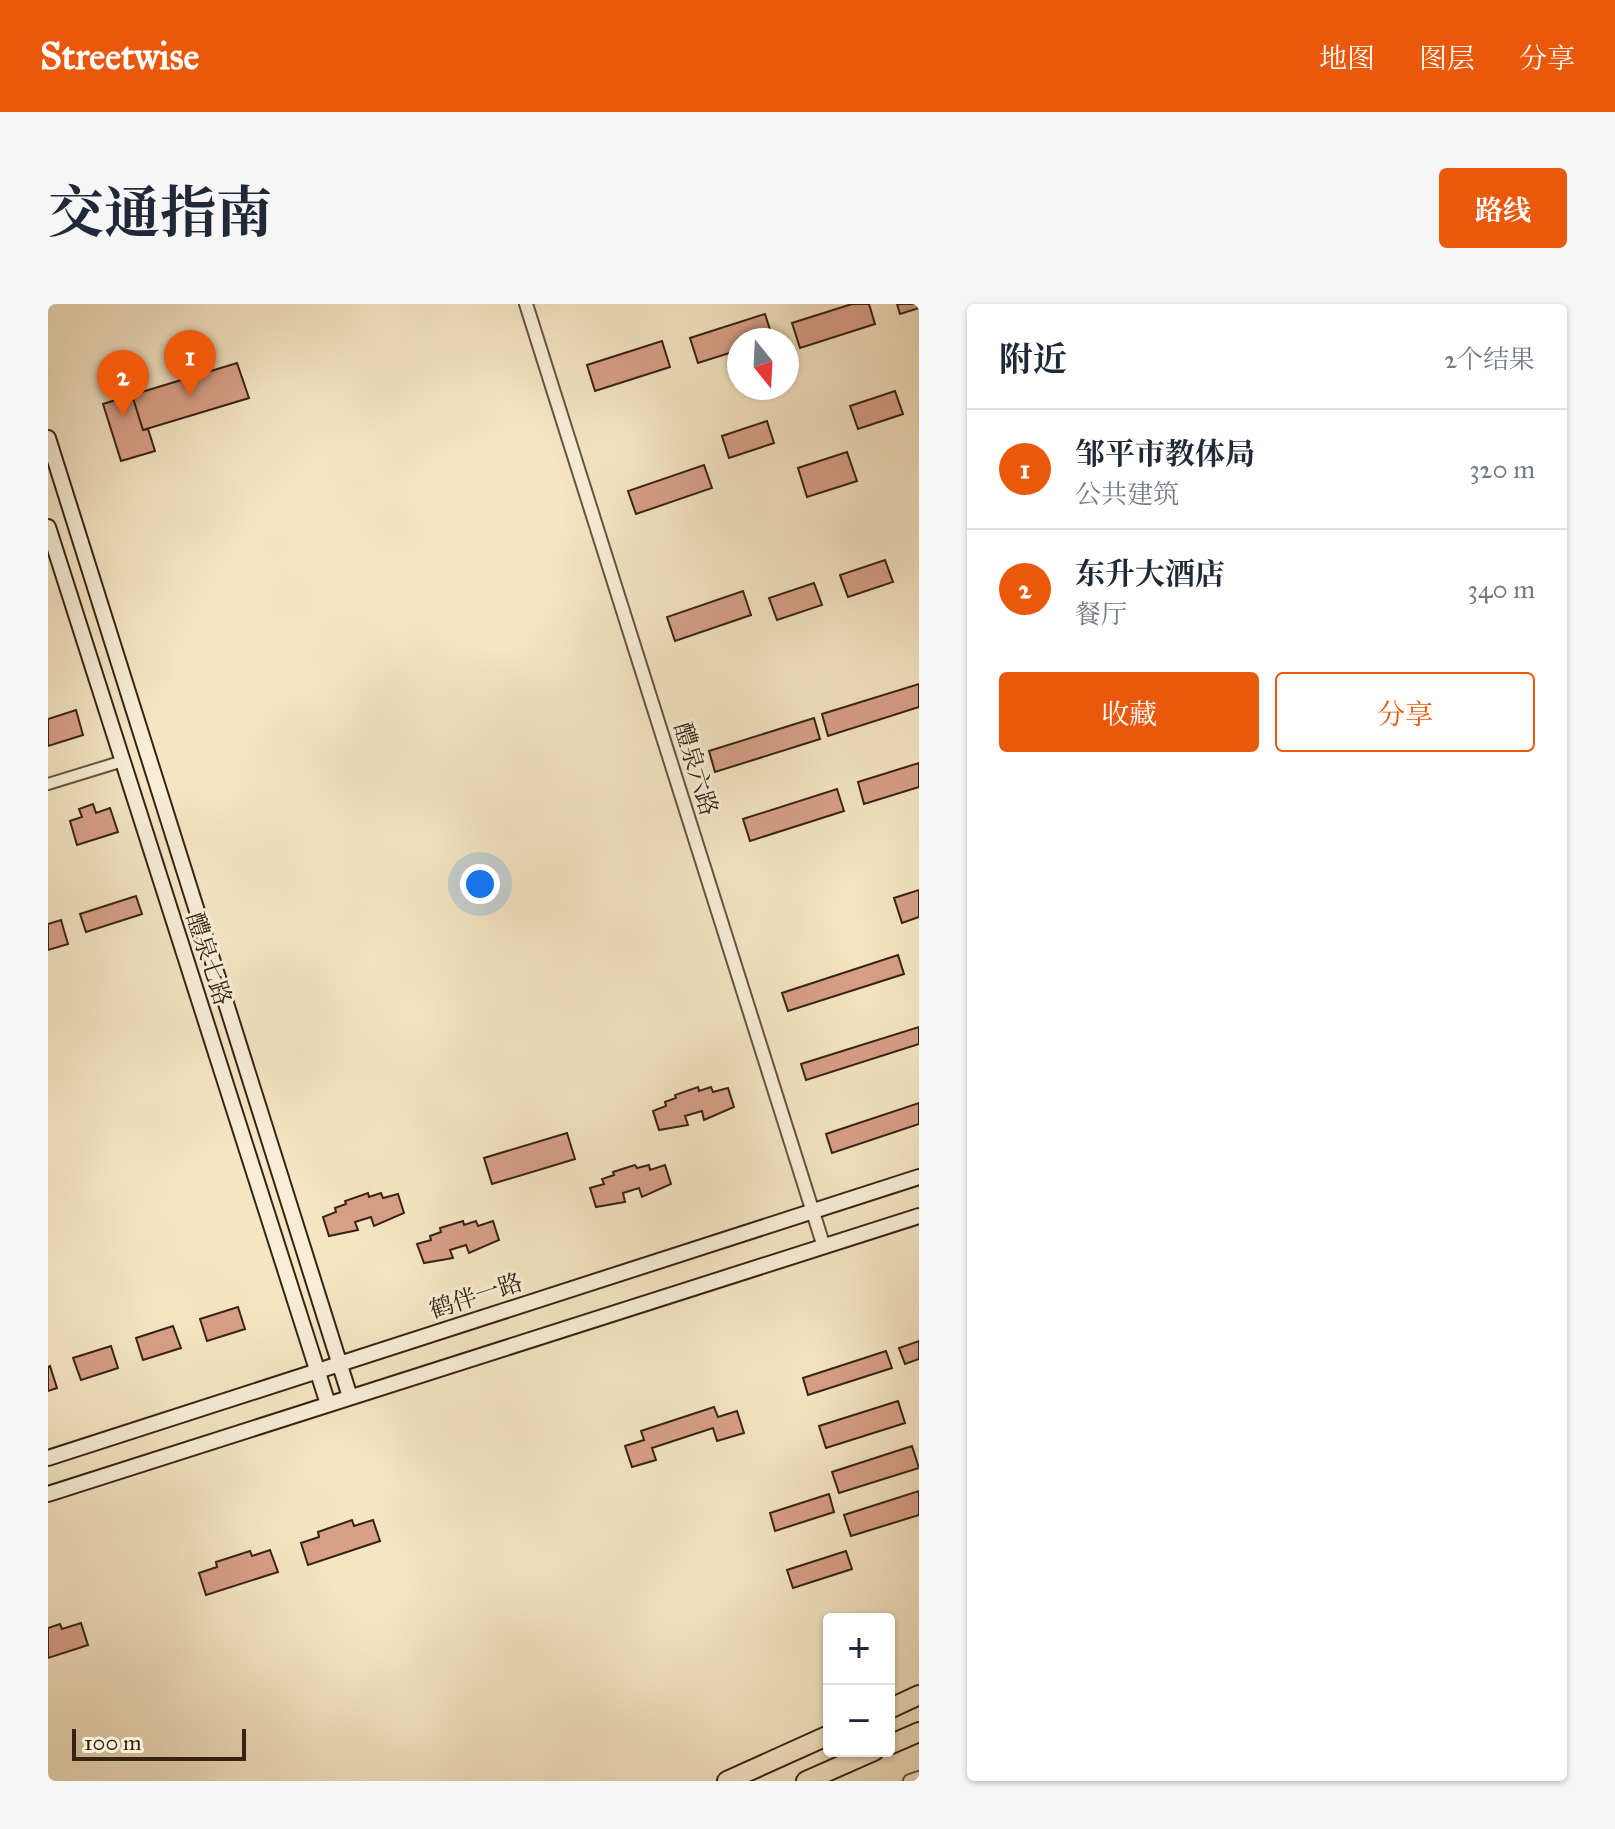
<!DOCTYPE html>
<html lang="zh">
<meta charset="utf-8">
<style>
:root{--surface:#fff;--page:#f6f6f7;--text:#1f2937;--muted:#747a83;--line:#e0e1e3;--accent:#ea580c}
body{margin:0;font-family:"IM FELL Great Primer","Noto Serif SC",serif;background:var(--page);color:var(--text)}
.controls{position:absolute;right:24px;bottom:24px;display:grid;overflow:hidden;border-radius:8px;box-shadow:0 2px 6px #0004}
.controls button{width:72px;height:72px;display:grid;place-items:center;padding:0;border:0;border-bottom:2px solid var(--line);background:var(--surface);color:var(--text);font:40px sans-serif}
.compass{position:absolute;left:679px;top:24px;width:72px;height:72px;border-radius:50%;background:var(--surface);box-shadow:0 2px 6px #0004;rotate:162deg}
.scale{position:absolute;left:24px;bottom:20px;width:174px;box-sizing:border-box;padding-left:8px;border:4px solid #372314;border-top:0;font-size:22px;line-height:28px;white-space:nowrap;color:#372314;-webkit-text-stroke:6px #f8eed8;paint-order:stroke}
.you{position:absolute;left:432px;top:580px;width:28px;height:28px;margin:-20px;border:6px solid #fff;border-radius:50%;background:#1a73e8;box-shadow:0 0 0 12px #1a73e833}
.badge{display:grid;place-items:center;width:52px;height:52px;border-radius:50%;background:var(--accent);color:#fff;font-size:26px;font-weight:700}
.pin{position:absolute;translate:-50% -66px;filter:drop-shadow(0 2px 4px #0008)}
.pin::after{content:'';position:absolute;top:42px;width:28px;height:24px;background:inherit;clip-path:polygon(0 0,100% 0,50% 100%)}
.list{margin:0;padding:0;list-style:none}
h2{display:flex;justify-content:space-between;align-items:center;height:104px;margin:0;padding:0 32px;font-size:34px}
h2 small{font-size:26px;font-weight:400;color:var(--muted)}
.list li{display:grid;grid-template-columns:52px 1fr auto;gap:24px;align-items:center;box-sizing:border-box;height:120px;padding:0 32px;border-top:2px solid var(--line)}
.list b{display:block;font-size:30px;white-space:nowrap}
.list p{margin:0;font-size:26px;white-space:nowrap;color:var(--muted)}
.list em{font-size:26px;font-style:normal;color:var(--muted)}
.actions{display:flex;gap:16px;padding:24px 32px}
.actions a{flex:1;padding:18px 0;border:2px solid var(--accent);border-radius:8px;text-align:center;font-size:28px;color:var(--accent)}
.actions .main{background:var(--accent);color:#fff}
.map{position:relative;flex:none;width:871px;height:1477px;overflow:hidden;border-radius:8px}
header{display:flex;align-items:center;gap:48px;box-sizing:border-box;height:112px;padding:0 40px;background:var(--accent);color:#fff}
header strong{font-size:38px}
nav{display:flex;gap:44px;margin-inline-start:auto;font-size:28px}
.intro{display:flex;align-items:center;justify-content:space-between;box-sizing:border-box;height:192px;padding:0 48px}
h1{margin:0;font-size:56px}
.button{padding:20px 36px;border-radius:8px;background:var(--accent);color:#fff;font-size:28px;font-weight:700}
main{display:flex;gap:48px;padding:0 48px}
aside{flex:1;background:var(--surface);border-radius:8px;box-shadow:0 2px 6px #0004}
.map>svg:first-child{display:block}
.building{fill:#d8a087;stroke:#372314;stroke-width:2}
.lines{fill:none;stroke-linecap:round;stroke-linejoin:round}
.minor-casing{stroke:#665440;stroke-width:14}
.tertiary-casing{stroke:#665440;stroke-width:16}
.secondary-casing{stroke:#372314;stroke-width:18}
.motorway-casing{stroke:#372314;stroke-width:22}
.minor{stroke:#f8eed8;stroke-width:10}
.tertiary{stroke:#f8eed8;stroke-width:12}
.secondary{stroke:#f8eed8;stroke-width:14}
.motorway{stroke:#f5e5c3;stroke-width:18}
.labels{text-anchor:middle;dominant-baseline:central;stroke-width:6;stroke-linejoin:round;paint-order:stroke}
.street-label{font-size:24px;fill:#372314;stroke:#f8eed8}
</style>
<header>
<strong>Streetwise</strong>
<nav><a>地图</a><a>图层</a><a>分享</a></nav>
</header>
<div class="intro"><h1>交通指南</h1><a class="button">路线</a></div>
<main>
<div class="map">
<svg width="871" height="1477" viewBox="0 0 871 1477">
<rect width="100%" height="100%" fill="#f5e5c3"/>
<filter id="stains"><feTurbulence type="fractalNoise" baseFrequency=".0025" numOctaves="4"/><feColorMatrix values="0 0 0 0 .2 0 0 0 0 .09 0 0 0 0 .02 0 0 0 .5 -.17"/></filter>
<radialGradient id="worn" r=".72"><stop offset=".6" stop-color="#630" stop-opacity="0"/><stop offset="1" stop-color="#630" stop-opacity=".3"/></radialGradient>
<path class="building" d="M804,0H821L827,20L752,44L744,19Z
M849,0H871V4L852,10Z
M717,10L725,35L691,36V46L650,59L642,34Z
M614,37L622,63L547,87L539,61Z
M189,59L201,94L95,126L84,91Z
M847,87L855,110L810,125L802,102Z
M84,91L95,126L100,125L107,147L73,157L55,100Z
M719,117L726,139L681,154L674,132Z
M799,148L809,177L759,193L750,164Z
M656,161L664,184L588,210L580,187Z
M837,256L845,278L800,293L792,271Z
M766,279L774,301L729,316L721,294Z
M695,287L703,311L627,337L619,313Z
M871,380V403L780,432L774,410Z
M28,406L35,431L0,442V415Z
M766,414L772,435L667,468L661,447Z
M871,459V483L816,500L810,478Z
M789,485L796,507L702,537L695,515Z
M45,500L48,509L62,504L70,528L29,541L22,517L34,513L31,505Z
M871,586V613L854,619L846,594Z
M88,592L94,610L38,628L32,610Z
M13,616L20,640L0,646V620Z
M850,651L856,670L740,707L734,689Z
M871,723V740L758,776L753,760Z
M650,783L651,787L663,783L665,788L680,784L686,803L656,816L654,807L637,812L640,821L611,826L605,807L618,802L617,798L628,794L627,791Z
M871,799V820L784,849L778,830Z
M519,829L527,855L444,880L436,854Z
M587,861L589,864L601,861L602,866L617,861L623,880L594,893L591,884L575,889L577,898L548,903L542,884L556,880L554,875L566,871L565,868Z
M320,889L321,893L333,889L335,894L350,890L356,909L326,922L323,913L307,918L310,926L281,932L275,913L288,908L287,904L298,900L297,897Z
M415,917L416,921L428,917L430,922L445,917L451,936L421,949L418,941L402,946L405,954L376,959L369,940L383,936L382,932L393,928L392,924Z
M190,1003L197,1025L159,1037L152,1015Z
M125,1022L133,1044L95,1056L88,1034Z
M871,1037V1055L857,1060L851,1044Z
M63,1042L70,1064L33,1076L25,1054Z
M838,1047L844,1064L760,1091L755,1074Z
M2,1062L9,1084L0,1087V1063Z
M850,1097L857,1119L778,1144L771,1122Z
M666,1103L670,1113L689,1107L696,1129L669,1137L665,1124L604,1144L608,1156L584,1163L577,1142L596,1136L593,1127Z
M864,1142L871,1164L791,1189L784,1168Z
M871,1187V1211L803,1232L796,1211Z
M781,1190L786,1208L727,1227L722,1209Z
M304,1216L306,1222L325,1216L332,1237L260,1261L253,1239L271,1233L270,1228Z
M222,1246L230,1268L158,1291L151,1269L169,1263L168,1258L202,1247L204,1252Z
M798,1247L804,1265L745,1284L739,1266Z
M33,1319L40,1341L0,1354V1324L12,1320L14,1325Z"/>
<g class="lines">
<g class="minor-casing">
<path id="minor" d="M0,480L75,457"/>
</g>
<g class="tertiary-casing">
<path id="tertiary" d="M478,0L776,943
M862,1477L871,1474"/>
</g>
<g class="secondary-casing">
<path id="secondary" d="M0,134L302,1093
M0,223L280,1100
M0,1154L871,873
M0,1190L871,912"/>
</g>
<g class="motorway-casing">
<path id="motorway" d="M841,1405L871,1391
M841,1441L871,1428
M679,1477L781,1431
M758,1477L826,1447"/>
</g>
<use href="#minor" class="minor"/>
<use href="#tertiary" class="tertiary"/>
<use href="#secondary" class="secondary"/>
<use href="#motorway" class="motorway"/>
</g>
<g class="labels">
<g class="street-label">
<text transform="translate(648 465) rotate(73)">醴泉六路</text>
<text transform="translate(161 655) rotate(72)">醴泉七路</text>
<text transform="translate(428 992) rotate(-18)">鹤伴一路</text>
</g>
</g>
<rect width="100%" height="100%" filter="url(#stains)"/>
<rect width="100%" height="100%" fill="url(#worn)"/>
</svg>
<div class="controls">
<button>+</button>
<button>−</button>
</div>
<svg class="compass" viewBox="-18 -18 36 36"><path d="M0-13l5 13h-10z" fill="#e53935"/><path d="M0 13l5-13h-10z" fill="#747a83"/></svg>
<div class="scale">100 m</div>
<div class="you"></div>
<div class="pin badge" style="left:142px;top:92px">1</div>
<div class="pin badge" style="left:75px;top:112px">2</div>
</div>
<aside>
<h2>附近<small>2个结果</small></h2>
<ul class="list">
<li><span class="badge">1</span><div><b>邹平市教体局</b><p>公共建筑</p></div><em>320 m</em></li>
<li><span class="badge">2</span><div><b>东升大酒店</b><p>餐厅</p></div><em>340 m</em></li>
</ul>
<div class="actions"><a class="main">收藏</a><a>分享</a></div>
</aside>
</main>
